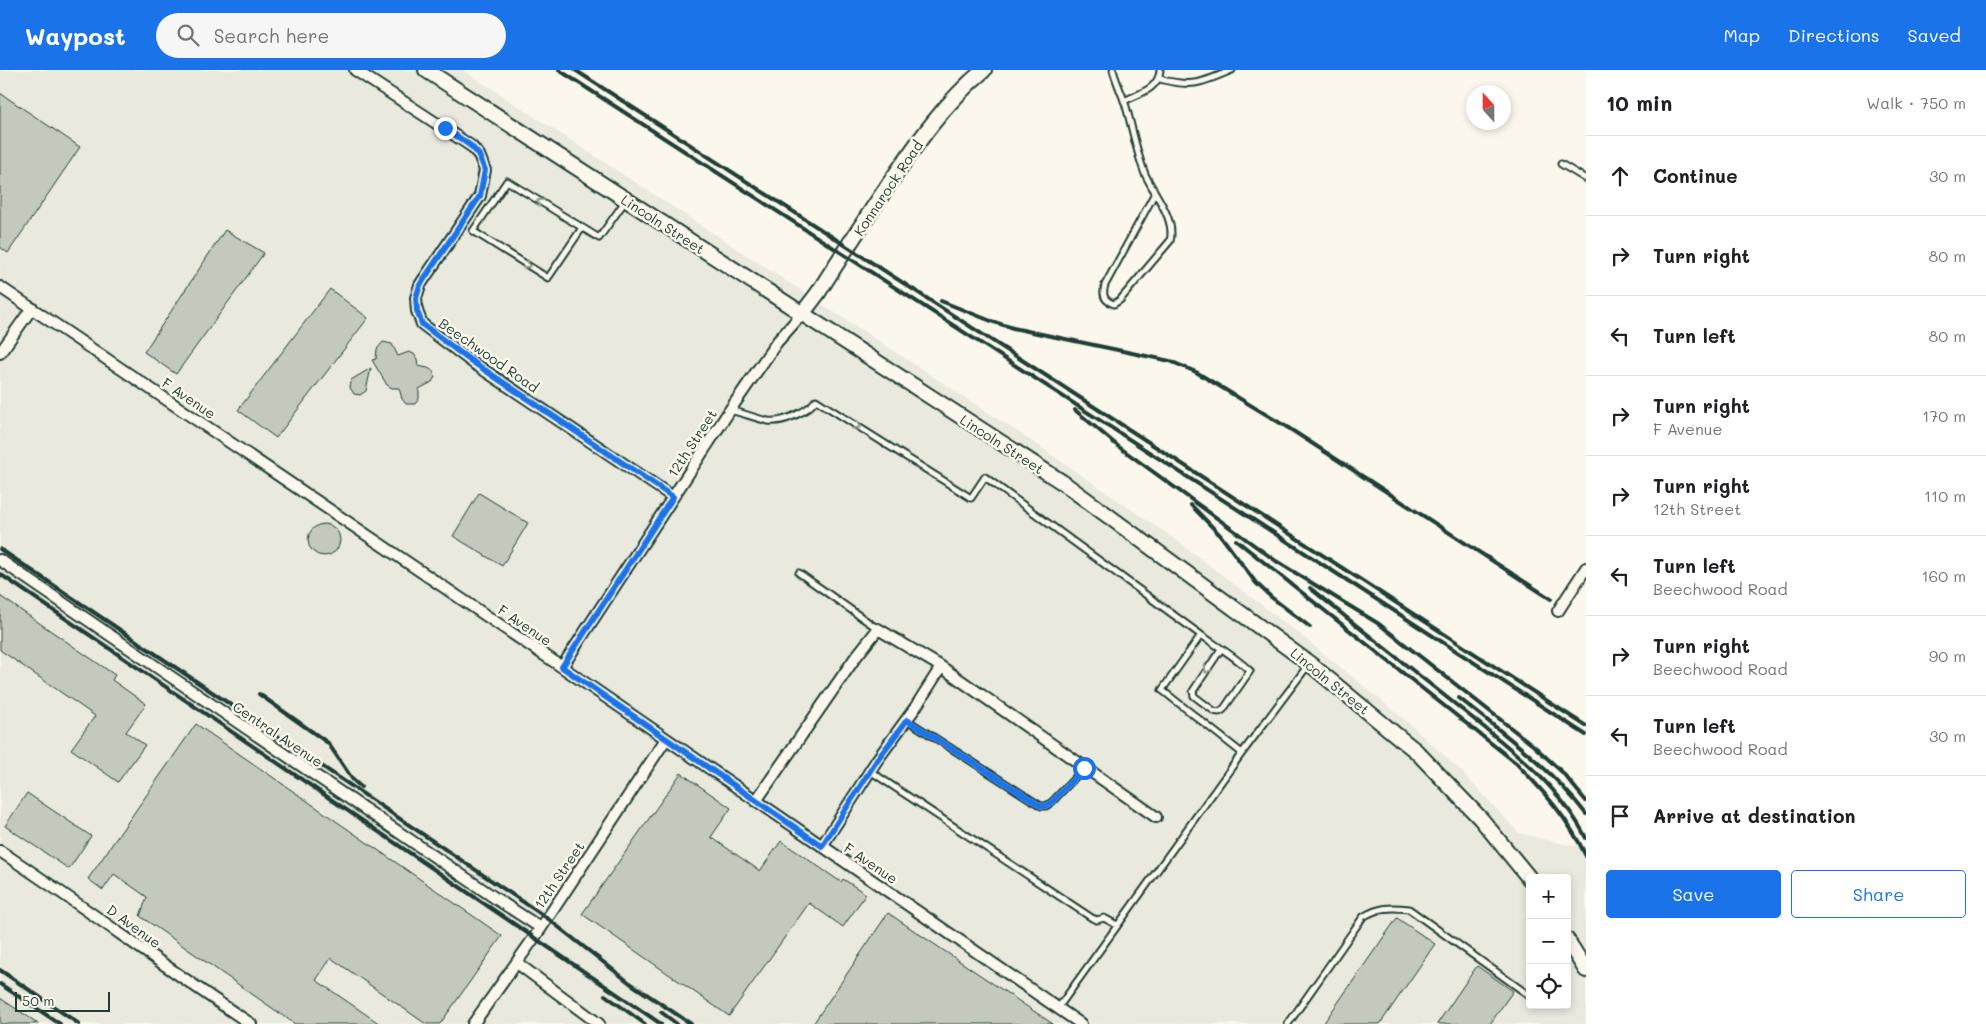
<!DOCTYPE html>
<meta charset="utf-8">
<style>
:root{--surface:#fff;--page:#f6f6f6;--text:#202124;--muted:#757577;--line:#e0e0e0;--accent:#1a73e8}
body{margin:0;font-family:Mali,sans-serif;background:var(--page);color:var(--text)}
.controls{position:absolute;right:15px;bottom:15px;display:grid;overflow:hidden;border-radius:5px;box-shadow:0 2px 8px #0003}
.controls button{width:45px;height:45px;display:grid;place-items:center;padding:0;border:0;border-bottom:1px solid var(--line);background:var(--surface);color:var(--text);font:25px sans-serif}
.compass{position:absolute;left:1466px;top:15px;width:45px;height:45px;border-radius:50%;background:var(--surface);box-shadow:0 2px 8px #0003;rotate:339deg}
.scale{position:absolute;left:15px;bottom:12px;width:95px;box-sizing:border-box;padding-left:5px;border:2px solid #1f3d34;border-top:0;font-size:14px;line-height:18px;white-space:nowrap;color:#1f3d34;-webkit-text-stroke:4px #fbf7ec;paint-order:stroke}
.stop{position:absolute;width:15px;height:15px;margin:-11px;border:4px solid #1a73e8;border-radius:50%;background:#fff}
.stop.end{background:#1a73e8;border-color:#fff;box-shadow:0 1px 5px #0008}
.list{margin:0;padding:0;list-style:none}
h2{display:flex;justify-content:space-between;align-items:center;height:65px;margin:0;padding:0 20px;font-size:21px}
h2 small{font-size:16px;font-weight:400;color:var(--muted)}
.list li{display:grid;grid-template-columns:32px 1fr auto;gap:15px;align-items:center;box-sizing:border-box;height:80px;padding:0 20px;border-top:1px solid var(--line)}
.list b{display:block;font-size:19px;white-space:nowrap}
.list p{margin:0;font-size:16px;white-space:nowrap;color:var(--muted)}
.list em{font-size:16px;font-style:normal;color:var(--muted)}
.actions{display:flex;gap:10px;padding:15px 20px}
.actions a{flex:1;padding:11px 0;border:1px solid var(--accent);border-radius:5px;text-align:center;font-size:18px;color:var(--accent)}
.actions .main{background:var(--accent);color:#fff}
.icon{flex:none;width:28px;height:28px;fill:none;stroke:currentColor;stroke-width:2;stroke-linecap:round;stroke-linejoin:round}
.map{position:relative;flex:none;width:1586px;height:954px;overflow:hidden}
header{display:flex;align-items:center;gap:30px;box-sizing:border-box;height:70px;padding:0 25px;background:var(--accent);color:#fff}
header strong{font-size:24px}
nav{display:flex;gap:28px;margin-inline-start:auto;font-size:18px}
.search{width:350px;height:45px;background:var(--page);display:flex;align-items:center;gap:12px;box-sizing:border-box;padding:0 18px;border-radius:28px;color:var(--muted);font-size:19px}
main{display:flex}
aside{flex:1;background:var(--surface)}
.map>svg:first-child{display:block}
.built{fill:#eae9de;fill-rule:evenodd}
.building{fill:#c4c9be;stroke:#1f3d34}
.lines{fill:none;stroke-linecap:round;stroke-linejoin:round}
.lane-casing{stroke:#1f3d34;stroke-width:9}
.street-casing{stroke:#1f3d34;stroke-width:14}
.secondary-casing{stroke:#1f3d34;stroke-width:18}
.lane{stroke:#fbf7ec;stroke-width:5}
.street{stroke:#fbf7ec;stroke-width:10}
.secondary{stroke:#fbf7ec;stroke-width:14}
.rail{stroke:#1f3d34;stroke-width:4}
.oneway{stroke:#8d9a90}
.route{stroke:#1a73e8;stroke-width:6}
.labels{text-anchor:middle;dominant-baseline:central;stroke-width:5;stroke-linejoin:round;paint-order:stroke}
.street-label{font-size:14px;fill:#1f3d34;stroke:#fbf7ec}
</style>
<header>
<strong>Waypost</strong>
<div class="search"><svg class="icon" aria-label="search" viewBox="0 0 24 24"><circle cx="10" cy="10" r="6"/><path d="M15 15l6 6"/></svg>Search here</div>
<nav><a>Map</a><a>Directions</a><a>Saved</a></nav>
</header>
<main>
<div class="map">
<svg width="1586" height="954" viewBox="0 0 1586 954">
<rect width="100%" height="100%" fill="#fbf7ec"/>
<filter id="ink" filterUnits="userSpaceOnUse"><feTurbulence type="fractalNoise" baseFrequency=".02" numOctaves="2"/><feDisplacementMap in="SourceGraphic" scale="10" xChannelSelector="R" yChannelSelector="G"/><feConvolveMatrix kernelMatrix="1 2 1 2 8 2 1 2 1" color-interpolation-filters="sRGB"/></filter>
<g filter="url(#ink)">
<path class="built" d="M0,0H463L1024,366L1179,472L1298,563L1403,648L1461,701L1519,763L1563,774L1586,777V954H0ZM1530,808H1567V935H1530Z"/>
<path class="building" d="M0,23L80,77L8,183L0,177Z
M225,160L264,183L176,304L144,282Z
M330,219L368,248L276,368L238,340Z
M383,272L392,274L398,286L409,282L414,284L417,289L418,296L428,298L433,301L435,307L432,312L419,319V329L415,334H406L402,329L399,318H392L387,315L372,290L376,289L377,279Z
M371,298L366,321L360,325L354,324L349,316L351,310Z
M479,423L528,453L502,496L453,466Z
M308 470a16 16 0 1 1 32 0a16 16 0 1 1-32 0Z
M0,526L115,605L112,610L146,634L126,662L145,675L118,712L71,679L95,646L0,580Z
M196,654L502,866L440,954H426L331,888L316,910L380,954H295L140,846L147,827L114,804L103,820L88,809Z
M681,703L731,738L711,767L760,801L781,771L841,812L843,809L866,824L843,857L809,833L729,946L582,844Z
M27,723L91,766L69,799L5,756Z
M888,843L1053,954H813Z
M1397,848L1435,874L1380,954H1323Z
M1477,896L1513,921L1490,954H1437Z
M0,928L39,954H0Z"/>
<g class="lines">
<g class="lane-casing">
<path id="lane" d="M1113,0C1116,11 1121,22 1125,33C1132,56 1136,81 1145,104C1154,124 1176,149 1170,171L1120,230L1114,234C1104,231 1102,225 1105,215L1155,123
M1160,9C1193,18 1201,13 1232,0
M1124,31C1140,23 1159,19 1160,0
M1561,94L1586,109
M582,158L548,208L473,161L507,111L599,168L626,130
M730,340C742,343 755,348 768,351C782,353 808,342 816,330L971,428L985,407L1201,565L1162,620L1242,683
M799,503L878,559
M1201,565C1217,576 1236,587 1250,601L1223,640L1219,642L1214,641L1194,626L1193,621L1221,579
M907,650L1041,736H1046L1052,732L1084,698
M870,701L1092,848L1097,850L1104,848L1117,855
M1058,938L1242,683L1309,594
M1288,954L1363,847C1379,837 1391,837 1409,839L1530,926"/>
</g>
<g class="street-casing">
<path id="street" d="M355,0L471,76L479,85L485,100L480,126L420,215L416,228L417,241L422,254L472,292L673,427
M0,217L562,597L1081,954
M0,283L32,238
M0,490L498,830L541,858
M1558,541L1586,498
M562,597L730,340L777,272L802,244
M756,731L855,588L878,559L940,596L1156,747
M822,776L877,690L915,638L941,597
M0,781C85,837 166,898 251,954
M517,893L599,954
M473,954L541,858L666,669"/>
</g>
<g class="secondary-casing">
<path id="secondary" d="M426,0L1062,412L1310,594L1401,669L1416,681L1481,749L1530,809
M802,244L818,223C841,186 865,150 889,114C917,73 945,32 984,0
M1567,870L1586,900"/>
</g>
<use href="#lane" class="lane"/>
<use href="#street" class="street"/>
<use href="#secondary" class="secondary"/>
<path class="rail" d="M559,0L1586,665
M575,0L1586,656
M941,231L991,251L1013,258L1170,291L1196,302L1290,359L1551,529
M1075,340L1119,377L1276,491L1379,554L1534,676L1562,702L1586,731
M1191,435L1221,466L1256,513L1271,527L1310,557
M1236,470L1516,693C1546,724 1567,747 1586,786
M0,479L547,848L630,913L691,954
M0,504L661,954
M1310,518C1359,558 1410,598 1460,638C1507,676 1558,713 1586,768
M259,624L328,673L353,710L361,717
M1459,628C1504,664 1551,698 1586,744
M0,900L79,954
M0,914L60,954
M605,925L645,954
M661,942L677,954"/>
</g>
<defs><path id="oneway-chevron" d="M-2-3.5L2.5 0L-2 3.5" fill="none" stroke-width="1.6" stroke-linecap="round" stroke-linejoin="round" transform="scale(1.25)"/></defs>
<g class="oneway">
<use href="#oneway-chevron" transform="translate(540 132) rotate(-148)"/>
<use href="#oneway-chevron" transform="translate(527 195) rotate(32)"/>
<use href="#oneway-chevron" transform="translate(857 356) rotate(32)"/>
<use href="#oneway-chevron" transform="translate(1207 600) rotate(123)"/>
</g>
</g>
<g class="lines" filter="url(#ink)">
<path class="route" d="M445,58L471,76L479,85L485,100L480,126L420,215L416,228L417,241L422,254L467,288L673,427L562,597L822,776L877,690L907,650L1041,736H1046L1052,732L1084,698"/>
</g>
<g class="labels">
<g class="street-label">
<text transform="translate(888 118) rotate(-56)">Konnarock Road</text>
<text transform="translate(663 154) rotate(33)">Lincoln Street</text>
<text transform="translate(489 285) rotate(35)">Beechwood Road</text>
<text transform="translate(189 328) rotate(34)">F Avenue</text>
<text transform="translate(692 373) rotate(-57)">12th Street</text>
<text transform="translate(1002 374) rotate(33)">Lincoln Street</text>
<text transform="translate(525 555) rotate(34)">F Avenue</text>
<text transform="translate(1330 611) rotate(39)">Lincoln Street</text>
<text transform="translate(278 664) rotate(34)">Central Avenue</text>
<text transform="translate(871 793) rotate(34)">F Avenue</text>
<text transform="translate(559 805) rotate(-56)">12th Street</text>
<text transform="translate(134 856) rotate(36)">D Avenue</text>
</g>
</g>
</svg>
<div class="controls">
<button>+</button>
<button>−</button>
<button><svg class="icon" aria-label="locate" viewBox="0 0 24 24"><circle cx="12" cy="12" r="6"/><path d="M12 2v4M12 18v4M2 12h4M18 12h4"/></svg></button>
</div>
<svg class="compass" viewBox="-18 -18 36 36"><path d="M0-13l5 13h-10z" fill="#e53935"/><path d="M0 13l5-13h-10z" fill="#757577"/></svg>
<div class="scale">50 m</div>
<div class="stop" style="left:1084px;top:698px"></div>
<div class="stop end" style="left:445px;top:58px"></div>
</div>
<aside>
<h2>10 min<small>Walk · 750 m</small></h2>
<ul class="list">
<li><svg class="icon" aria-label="ahead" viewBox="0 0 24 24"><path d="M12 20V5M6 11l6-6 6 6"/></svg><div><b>Continue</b></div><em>30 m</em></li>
<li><svg class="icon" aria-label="right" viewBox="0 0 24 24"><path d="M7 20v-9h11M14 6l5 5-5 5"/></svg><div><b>Turn right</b></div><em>80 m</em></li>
<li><svg class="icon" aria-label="left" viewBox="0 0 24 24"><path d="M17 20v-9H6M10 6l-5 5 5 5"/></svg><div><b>Turn left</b></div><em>80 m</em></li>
<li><svg class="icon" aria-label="right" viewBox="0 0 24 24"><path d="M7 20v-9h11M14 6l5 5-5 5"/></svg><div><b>Turn right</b><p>F Avenue</p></div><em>170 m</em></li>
<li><svg class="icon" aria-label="right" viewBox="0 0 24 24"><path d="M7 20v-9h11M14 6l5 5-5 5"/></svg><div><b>Turn right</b><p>12th Street</p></div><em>110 m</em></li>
<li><svg class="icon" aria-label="left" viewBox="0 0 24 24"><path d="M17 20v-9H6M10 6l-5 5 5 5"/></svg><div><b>Turn left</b><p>Beechwood Road</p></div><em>160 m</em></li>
<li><svg class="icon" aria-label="right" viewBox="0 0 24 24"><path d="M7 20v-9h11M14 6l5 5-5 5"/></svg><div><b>Turn right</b><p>Beechwood Road</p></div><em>90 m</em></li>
<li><svg class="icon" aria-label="left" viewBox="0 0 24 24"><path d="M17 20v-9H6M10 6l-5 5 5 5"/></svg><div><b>Turn left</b><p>Beechwood Road</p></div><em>30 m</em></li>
<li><svg class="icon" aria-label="arrive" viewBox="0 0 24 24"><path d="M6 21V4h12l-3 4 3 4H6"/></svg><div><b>Arrive at destination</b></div></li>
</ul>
<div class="actions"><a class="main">Save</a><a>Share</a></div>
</aside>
</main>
